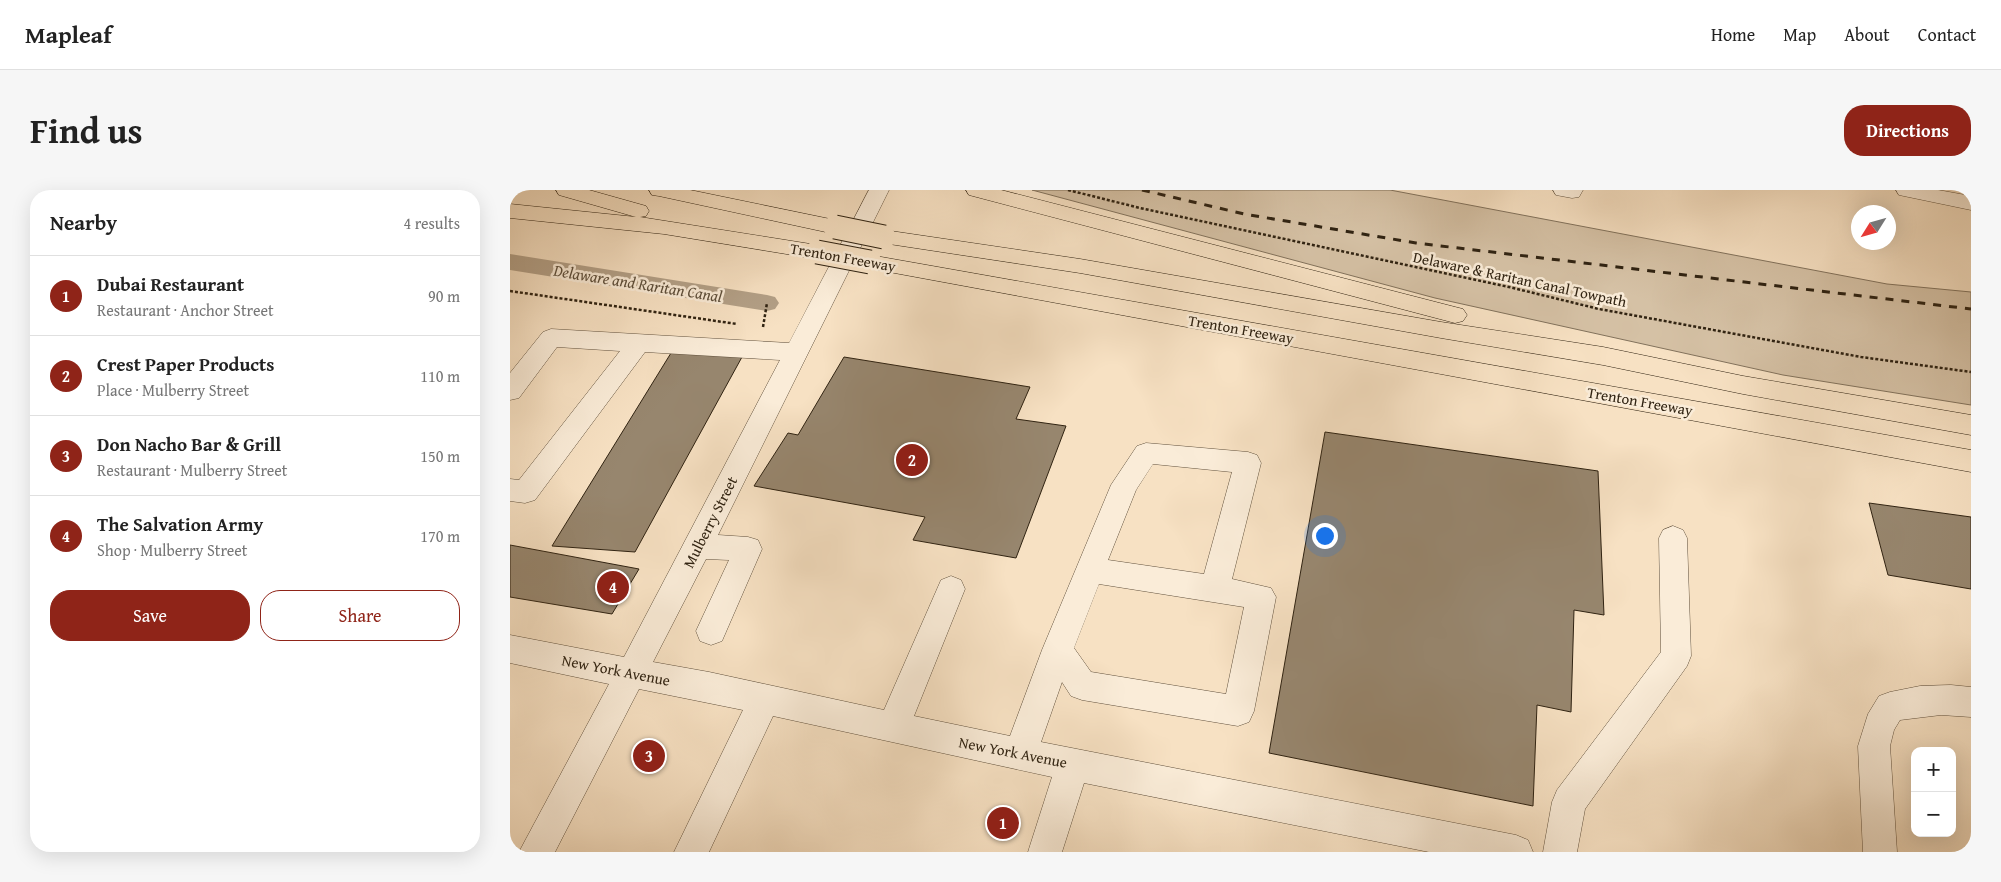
<!DOCTYPE html>
<meta charset="utf-8">
<style>
:root{--surface:#fff;--page:#f6f6f6;--text:#222;--muted:#767676;--line:#e0e0e0;--accent:#8f2418}
body{margin:0;font-family:"Gentium Book Plus",serif;background:var(--page);color:var(--text)}
.controls{position:absolute;right:15px;bottom:15px;display:grid;overflow:hidden;border-radius:10px;box-shadow:0 5px 20px #0002}
.controls button{width:45px;height:45px;display:grid;place-items:center;padding:0;border:0;border-bottom:1px solid var(--line);background:var(--surface);color:var(--text);font:25px sans-serif}
.compass{position:absolute;left:1341px;top:15px;width:45px;height:45px;border-radius:50%;background:var(--surface);box-shadow:0 5px 20px #0002;rotate:233deg}
.you{position:absolute;left:814px;top:345px;width:18px;height:18px;margin:-12px;border:4px solid #fff;border-radius:50%;background:#1a73e8;box-shadow:0 0 0 8px #1a73e833}
.badge{display:grid;place-items:center;width:32px;height:32px;border-radius:50%;background:var(--accent);color:#fff;font-size:16px;font-weight:700}
.pin{position:absolute;translate:-50% -50%;border:2px solid #fff;box-shadow:0 1px 5px #0006}
.list{margin:0;padding:0;list-style:none}
h2{display:flex;justify-content:space-between;align-items:center;height:65px;margin:0;padding:0 20px;font-size:21px}
h2 small{font-size:16px;font-weight:400;color:var(--muted)}
.list li{display:grid;grid-template-columns:32px 1fr auto;gap:15px;align-items:center;box-sizing:border-box;height:80px;padding:0 20px;border-top:1px solid var(--line)}
.list b{display:block;font-size:19px;white-space:nowrap}
.list p{margin:0;font-size:16px;white-space:nowrap;color:var(--muted)}
.list em{font-size:16px;font-style:normal;color:var(--muted)}
.actions{display:flex;gap:10px;padding:15px 20px}
.actions a{flex:1;padding:11px 0;border:1px solid var(--accent);border-radius:20px;text-align:center;font-size:18px;color:var(--accent)}
.actions .main{background:var(--accent);color:#fff}
.map{position:relative;flex:none;width:1461px;height:662px;overflow:hidden;border-radius:20px}
header{display:flex;align-items:center;gap:30px;box-sizing:border-box;height:70px;padding:0 25px;background:var(--surface);border-bottom:1px solid var(--line)}
header strong{font-size:24px}
nav{display:flex;gap:28px;margin-inline-start:auto;font-size:18px}
.intro{display:flex;align-items:center;justify-content:space-between;box-sizing:border-box;height:120px;padding:0 30px}
h1{margin:0;font-size:35px}
.button{padding:12px 22px;border-radius:20px;background:var(--accent);color:#fff;font-size:18px;font-weight:700}
main{display:flex;gap:30px;padding:0 30px}
aside{flex:1;background:var(--surface);border-radius:20px;box-shadow:0 5px 20px #0002}
.map>svg:first-child{display:block}
.green{fill:#d5c1a5;stroke:#82725c}
.lines{fill:none;stroke-linecap:round;stroke-linejoin:round}
.canal{fill:#b3a087;fill-rule:evenodd}
.building{fill:#97866e;stroke:#302312}
.minor-casing{stroke:#62523e;stroke-width:1}
.highway-casing{stroke:#302312;stroke-width:1}
.path{stroke:#302312;stroke-width:2.5;stroke-dasharray:3 2;stroke-linecap:butt}
.minor{fill:#faecd8;fill-rule:evenodd}
.highway{fill:#f7e1c3;fill-rule:evenodd}
.rail{stroke:#302312;stroke-width:3;stroke-dasharray:8 8;stroke-linecap:butt}
.highway-bridge-casing{stroke:#302312;stroke-width:25;stroke-linecap:butt}
.highway-bridge{stroke:#f7e1c3;stroke-width:23}
.labels{text-anchor:middle;dominant-baseline:central;stroke-width:5;stroke-linejoin:round;paint-order:stroke}
.street-label{font-size:15px;fill:#302312;stroke:#faecd8}
.water-label{font-size:16px;font-style:italic;fill:#5e4f3b;stroke:#faecd8}
</style>
<header>
<strong>Mapleaf</strong>
<nav><a>Home</a><a>Map</a><a>About</a><a>Contact</a></nav>
</header>
<div class="intro"><h1>Find us</h1><a class="button">Directions</a></div>
<main>
<aside>
<h2>Nearby<small>4 results</small></h2>
<ul class="list">
<li><span class="badge">1</span><div><b>Dubai Restaurant</b><p>Restaurant · Anchor Street</p></div><em>90 m</em></li>
<li><span class="badge">2</span><div><b>Crest Paper Products</b><p>Place · Mulberry Street</p></div><em>110 m</em></li>
<li><span class="badge">3</span><div><b>Don Nacho Bar &amp; Grill</b><p>Restaurant · Mulberry Street</p></div><em>150 m</em></li>
<li><span class="badge">4</span><div><b>The Salvation Army</b><p>Shop · Mulberry Street</p></div><em>170 m</em></li>
</ul>
<div class="actions"><a class="main">Save</a><a>Share</a></div>
</aside>
<div class="map">
<svg width="1461" height="662" viewBox="0 0 1461 662">
<rect width="100%" height="100%" fill="#f7e1c3"/>
<filter id="stains"><feTurbulence type="fractalNoise" baseFrequency=".004" numOctaves="4"/><feColorMatrix values="0 0 0 0 .2 0 0 0 0 .09 0 0 0 0 .02 0 0 0 .5 -.17"/></filter>
<radialGradient id="worn" r=".72"><stop offset=".6" stop-color="#630" stop-opacity="0"/><stop offset="1" stop-color="#630" stop-opacity=".3"/></radialGradient>
<path class="green" d="M522,0H880L1377,94L1461,102V215L1273,185L925,108Z"/>
<g class="lines">
<path class="canal" d="M0,64L257,105L265,107L269,113L265,119L257,121L0,80Z"/>
</g>
<path class="building" d="M161,163L232,167L125,362L42,356Z
M334,167L520,197L506,229L556,236L506,368L403,350L415,327L244,296L278,243L288,245Z
M815,242L1088,281L1094,425L1064,420L1061,522L1027,515L1023,616L759,563Z
M1359,313L1461,327V399L1378,385Z
M0,355L129,379L102,424L0,407Z"/>
<g class="lines">
<g class="minor-casing">
<path id="minor" d="M359,0H379L208,345L238,347L248,350L252,359L212,451L201,455L190,451L186,441L219,370L196,369L143,472L199,482L374,520L431,390L441,386L451,390L455,399L404,526L500,546L532,460L601,295L627,256L636,253L738,262L747,265L751,273L722,389L761,398L766,407L744,521L739,532L728,536L572,510L561,506L552,492L531,552L1006,645L1018,650L1023,662H919L574,593L552,662H518L542,587L263,526L199,662H164L233,520L129,499L45,662H9L99,494L0,473V445L114,467L270,170L135,162L25,310L15,313L0,311V289L9,290L110,161L47,157L9,208L0,210V183L33,142L41,139L279,153ZM643,274L722,282L694,384L598,370L626,300ZM589,394L734,417L716,504L581,482L564,458Z
M1043,0H1073L1069,7L1062,8L1046,5Z
M1386,0H1428L1461,6V20L1389,5Z
M1163,336L1173,340L1177,348L1181,466L1177,476L1075,619L1067,662H1033L1042,612L1047,600L1151,462L1149,348L1153,340Z
M1441,495L1461,497V527L1431,525L1390,530L1384,540L1380,556L1387,662H1353L1348,556L1358,524L1369,506L1380,502L1410,496Z"/>
</g>
<g class="highway-casing">
<path id="highway" d="M46,0H79L136,16L139,21L136,26L130,27L307,55L315,57L318,62L315,67L307,69L154,44L0,28V14L126,27L49,5Z
M139,0H180L325,30L332,32L336,37L332,42L325,44L149,6L142,5Z
M456,0H491L945,117L953,119L957,125L953,131L945,133L459,5Z
M374,40L570,69L931,132L1093,157L1233,186L1461,225V245L1233,204L1093,175L931,148L570,83L366,52L363,47L366,42Z
M360,65L1461,260V282L352,77L349,72L352,67Z"/>
</g>
<path class="path" d="M558,0L630,18L999,97L1089,119L1351,167L1461,182
M0,101L227,134
M253,137L257,113"/>
<use href="#minor" class="minor"/>
<use href="#highway" class="highway"/>
<path class="rail" d="M632,0L734,24L906,53L1461,119"/>
<g class="highway-bridge-casing">
<path id="highway-bridge" d="M325,37L374,47
M307,62L360,72"/>
</g>
<use href="#highway-bridge" class="highway-bridge"/>
</g>
<g class="labels">
<g class="street-label">
<text transform="translate(333 67) rotate(10)">Trenton Freeway</text>
<text transform="translate(1010 89) rotate(12)">Delaware &amp; Raritan Canal Towpath</text>
<text transform="translate(731 139) rotate(10)">Trenton Freeway</text>
<text transform="translate(1130 211) rotate(10)">Trenton Freeway</text>
<text transform="translate(200 332) rotate(-63)">Mulberry Street</text>
<text transform="translate(106 480) rotate(11)">New York Avenue</text>
<text transform="translate(503 562) rotate(11)">New York Avenue</text>
</g>
<g class="water-label">
<text transform="translate(128 93) rotate(9)">Delaware and Raritan Canal</text>
</g>
</g>
<rect width="100%" height="100%" filter="url(#stains)"/>
<rect width="100%" height="100%" fill="url(#worn)"/>
</svg>
<div class="controls">
<button>+</button>
<button>−</button>
</div>
<svg class="compass" viewBox="-18 -18 36 36"><path d="M0-13l5 13h-10z" fill="#e53935"/><path d="M0 13l5-13h-10z" fill="#767676"/></svg>
<div class="you"></div>
<div class="pin badge" style="left:493px;top:633px">1</div>
<div class="pin badge" style="left:402px;top:270px">2</div>
<div class="pin badge" style="left:139px;top:566px">3</div>
<div class="pin badge" style="left:103px;top:397px">4</div>
</div>
</main>
